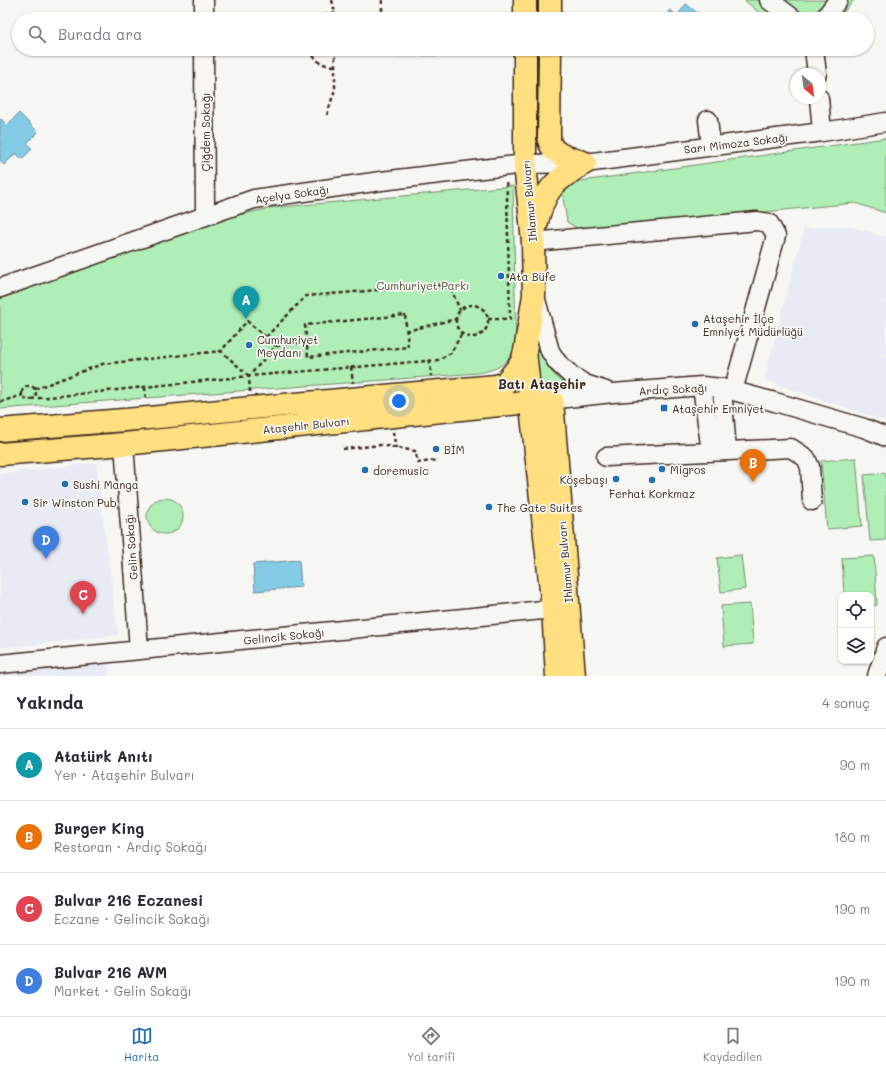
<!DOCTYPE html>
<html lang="tr">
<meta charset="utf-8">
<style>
:root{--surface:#fff;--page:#f2f2f3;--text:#2b2b33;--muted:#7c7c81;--line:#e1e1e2;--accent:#1f6fb2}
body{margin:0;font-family:Mali,sans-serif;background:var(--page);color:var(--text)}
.controls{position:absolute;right:12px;bottom:12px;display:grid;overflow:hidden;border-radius:8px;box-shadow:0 1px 3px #0004}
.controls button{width:36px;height:36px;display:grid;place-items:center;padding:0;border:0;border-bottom:1px solid var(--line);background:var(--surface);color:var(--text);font:20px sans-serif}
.compass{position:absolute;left:790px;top:68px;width:36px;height:36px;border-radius:50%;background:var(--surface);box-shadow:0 1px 3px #0004;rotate:151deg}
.you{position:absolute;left:399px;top:401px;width:14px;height:14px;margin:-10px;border:3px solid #fff;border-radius:50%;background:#1a73e8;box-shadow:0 0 0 6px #1a73e833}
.badge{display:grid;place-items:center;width:26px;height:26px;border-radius:50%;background:var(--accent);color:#fff;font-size:13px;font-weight:700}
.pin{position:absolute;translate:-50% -33px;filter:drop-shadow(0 1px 2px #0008)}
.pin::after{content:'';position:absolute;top:21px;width:14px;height:12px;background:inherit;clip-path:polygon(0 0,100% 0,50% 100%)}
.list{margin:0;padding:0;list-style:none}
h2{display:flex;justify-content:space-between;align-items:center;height:52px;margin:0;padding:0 16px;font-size:17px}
h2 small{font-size:13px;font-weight:400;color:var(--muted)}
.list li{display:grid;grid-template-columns:26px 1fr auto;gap:12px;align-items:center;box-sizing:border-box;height:72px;padding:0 16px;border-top:1px solid var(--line)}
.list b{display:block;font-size:15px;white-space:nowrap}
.list p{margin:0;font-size:13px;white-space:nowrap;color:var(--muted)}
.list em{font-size:13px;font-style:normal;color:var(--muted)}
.icon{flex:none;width:22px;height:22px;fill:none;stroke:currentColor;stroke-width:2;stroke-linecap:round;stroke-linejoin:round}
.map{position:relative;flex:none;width:886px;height:676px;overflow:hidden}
.search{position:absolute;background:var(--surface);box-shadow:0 1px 3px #0004;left:12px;right:12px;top:12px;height:44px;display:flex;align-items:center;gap:10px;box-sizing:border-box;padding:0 14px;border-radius:22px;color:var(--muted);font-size:15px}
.sheet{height:340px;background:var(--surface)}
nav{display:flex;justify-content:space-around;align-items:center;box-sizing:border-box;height:56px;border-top:1px solid var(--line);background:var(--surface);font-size:11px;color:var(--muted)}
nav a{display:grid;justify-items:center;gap:2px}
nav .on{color:var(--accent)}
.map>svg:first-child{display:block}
.built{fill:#e8eaf4}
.green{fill:#afefb7;stroke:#758c6a}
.water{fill:#84cce5;stroke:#678b95}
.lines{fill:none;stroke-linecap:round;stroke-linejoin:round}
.minor-casing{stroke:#3b2a1e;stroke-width:21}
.major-casing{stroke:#3b2a1e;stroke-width:25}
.path{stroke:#3b2a1e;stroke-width:2.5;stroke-dasharray:4 3;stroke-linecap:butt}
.minor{stroke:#f6f6f2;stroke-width:18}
.major{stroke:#ffdf80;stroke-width:22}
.poi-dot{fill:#1f6fb2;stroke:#f6f6f2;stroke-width:1.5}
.labels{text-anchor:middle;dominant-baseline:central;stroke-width:3.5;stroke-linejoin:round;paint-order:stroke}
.street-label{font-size:11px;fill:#3b2a1e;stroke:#f6f6f2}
.poi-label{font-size:11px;fill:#3b2a1e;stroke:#f6f6f2;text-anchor:start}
.park-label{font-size:11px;fill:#52513d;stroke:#f6f6f2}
.quarter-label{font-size:13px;font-weight:bold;fill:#3b2a1e;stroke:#f6f6f2}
</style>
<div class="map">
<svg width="886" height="676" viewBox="0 0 886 676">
<rect width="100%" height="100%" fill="#f6f6f2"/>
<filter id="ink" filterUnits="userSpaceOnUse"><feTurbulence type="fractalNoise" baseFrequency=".025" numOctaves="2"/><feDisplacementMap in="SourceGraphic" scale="8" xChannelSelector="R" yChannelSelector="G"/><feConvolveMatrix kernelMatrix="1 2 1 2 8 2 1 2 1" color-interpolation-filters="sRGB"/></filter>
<g filter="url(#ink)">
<path class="built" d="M849,226L886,237V421L764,380L804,229Z
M96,463L118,635L0,648V474Z
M108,661L109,676H0V674Z"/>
<path class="green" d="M744,0H854L838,19H767Z
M886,138V213L855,203L580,230L567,222L562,191L582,181Z
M513,186L516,345C507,365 499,369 478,373L0,409V299L220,219L271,208Z
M536,339H537C540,354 548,371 560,380C566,384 572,385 578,388L536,392Z
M856,458L862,526L827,529L821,461Z
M886,473V540L870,541L864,475Z
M147 516a18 18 0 1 1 36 0a18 18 0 1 1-36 0Z
M741,555L745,589L721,592L717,558Z
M874,556L877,605L871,606V595H844L842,558Z
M750,604L753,644L724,646L721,606Z"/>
<path class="water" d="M686,4L705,19H663L670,10L677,16Z
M390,49H452V55L395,56V50H390Z
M19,113L38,132L27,143L32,149L22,159L16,153L4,165L0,160V120L1,119L7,125Z
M299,560L301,587L255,591L253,564Z"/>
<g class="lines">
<g class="minor-casing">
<path id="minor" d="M204,0V19
M769,0L794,19
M824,19L838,0
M204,49L205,215
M814,49L817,74
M819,98L822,132
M708,120L711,146
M533,242L757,221L769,223L776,236L733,391
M0,288L254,199L381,181L525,164L585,163L822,132L886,122
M535,296L550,351L557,362L572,376L585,384L606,391
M702,386L711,452
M722,388L727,451
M539,401L613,393L702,386L722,388L775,402L864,428L886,437
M124,444L139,650
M606,457L791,448L806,458L810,467L812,501
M0,664L553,609
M877,676L886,647"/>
</g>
<g class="major-casing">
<path id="major" d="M525,19V0
M550,19V0
M550,49L549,140C552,156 572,158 585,163
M536,226C544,189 554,181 585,163
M525,351L553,609L557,676
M552,400L574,676
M0,430L149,418L251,408L496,386L504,384L514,372L522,362L525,351L534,295L533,242L525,164V49
M0,454L124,444L530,402"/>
</g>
<path class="path" d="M382,0V11
M335,13V19
M318,19L326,14L335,13L332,0
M224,49H264
M309,49C317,62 320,65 335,66
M327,115L335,89V49
M456 321a16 16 0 1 1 32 0a16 16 0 1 1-32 0Z
M405,315L408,347L308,357L305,325Z
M488,319H510L507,195L506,181
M406,331L456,319
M266,337L306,296L439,285L451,289L460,310
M276,346L307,342
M430,360L431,376
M351,367L353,383
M249,376L221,351L247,321L276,346L249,376L250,392
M22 393a7 7 0 1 1 14 0a7 7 0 1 1-14 0Z
M145,387L146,401
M35,389L102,364L221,351
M31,399L249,376L438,360L451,353L462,333
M0,402L23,395
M393,432L396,448
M343,449L381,445L415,451L418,463L438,460"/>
<use href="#minor" class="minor"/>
<use href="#major" class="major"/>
</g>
</g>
<g class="poi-dot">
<circle cx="501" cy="276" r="4"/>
<circle cx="695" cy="324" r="4"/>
<circle cx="249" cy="345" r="4"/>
<rect x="660" y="404" width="8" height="8" rx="2"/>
<circle cx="436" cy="449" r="4"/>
<circle cx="662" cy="469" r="4"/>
<circle cx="365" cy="470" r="4"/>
<circle cx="616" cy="479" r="4"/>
<circle cx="652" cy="480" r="4"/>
<circle cx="65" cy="484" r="4"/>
<circle cx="25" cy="502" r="4"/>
<circle cx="489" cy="507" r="4"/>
</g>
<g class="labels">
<g class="street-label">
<text transform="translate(205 132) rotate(-90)">Çiğdem Sokağı</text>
<text transform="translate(736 143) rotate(-7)">Sarı Mimoza Sokağı</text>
<text transform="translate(292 194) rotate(-8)">Açelya Sokağı</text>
<text transform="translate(529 201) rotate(-95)">Ihlamur Bulvarı</text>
<text transform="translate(673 389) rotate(-3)">Ardıç Sokağı</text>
<text transform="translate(306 425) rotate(-6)">Ataşehir Bulvarı</text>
<text transform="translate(131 547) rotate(-94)">Gelin Sokağı</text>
<text transform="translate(565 562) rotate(-95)">Ihlamur Bulvarı</text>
<text transform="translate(284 636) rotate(-6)">Gelincik Sokağı</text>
</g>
<g class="poi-label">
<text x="509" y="276">Ata Büfe</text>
<text x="703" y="318">Ataşehir İlçe<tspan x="703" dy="13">Emniyet Müdürlüğü</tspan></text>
<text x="257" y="339">Cumhuriyet<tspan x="257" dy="13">Meydanı</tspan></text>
<text x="672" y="408">Ataşehir Emniyet</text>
<text x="444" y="449">BİM</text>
<text x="670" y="469">Migros</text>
<text x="373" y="470">doremusic</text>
<text x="608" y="479" text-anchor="end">Köşebaşı</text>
<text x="73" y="484">Sushi Manga</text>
<text x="652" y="493" text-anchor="middle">Ferhat Korkmaz</text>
<text x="33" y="502">Sir Winston Pub</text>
<text x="497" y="507">The Gate Suites</text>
</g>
<g class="park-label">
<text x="423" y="285">Cumhuriyet Parkı</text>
</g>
<g class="quarter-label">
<text x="542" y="383">Batı Ataşehir</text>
</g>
</g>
</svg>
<div class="controls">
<button><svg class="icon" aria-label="locate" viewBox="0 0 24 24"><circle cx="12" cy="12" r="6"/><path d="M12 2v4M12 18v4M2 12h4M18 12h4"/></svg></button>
<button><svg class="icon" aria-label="layers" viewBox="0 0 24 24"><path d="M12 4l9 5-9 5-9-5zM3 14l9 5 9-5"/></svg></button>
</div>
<svg class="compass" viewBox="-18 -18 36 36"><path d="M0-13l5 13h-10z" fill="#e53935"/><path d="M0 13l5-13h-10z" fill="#7c7c81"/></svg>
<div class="you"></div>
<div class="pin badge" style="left:246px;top:319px;background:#0f9aa8">A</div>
<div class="pin badge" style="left:753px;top:482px;background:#e8710a">B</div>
<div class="pin badge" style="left:83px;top:614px;background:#e0444e">C</div>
<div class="pin badge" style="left:46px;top:559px;background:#3f7fe0">D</div>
<div class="search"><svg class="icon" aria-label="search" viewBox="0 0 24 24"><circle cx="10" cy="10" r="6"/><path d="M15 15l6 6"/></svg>Burada ara</div>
</div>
<section class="sheet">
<h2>Yakında<small>4 sonuç</small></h2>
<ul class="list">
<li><span class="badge" style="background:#0f9aa8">A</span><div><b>Atatürk Anıtı</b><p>Yer · Ataşehir Bulvarı</p></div><em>90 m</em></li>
<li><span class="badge" style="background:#e8710a">B</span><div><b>Burger King</b><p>Restoran · Ardıç Sokağı</p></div><em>180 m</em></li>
<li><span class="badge" style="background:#e0444e">C</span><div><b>Bulvar 216 Eczanesi</b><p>Eczane · Gelincik Sokağı</p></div><em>190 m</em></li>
<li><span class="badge" style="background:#3f7fe0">D</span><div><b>Bulvar 216 AVM</b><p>Market · Gelin Sokağı</p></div><em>190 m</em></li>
</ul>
</section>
<nav>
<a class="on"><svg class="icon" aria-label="map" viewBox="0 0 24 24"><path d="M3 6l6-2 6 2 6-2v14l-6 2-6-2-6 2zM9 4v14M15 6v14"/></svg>Harita</a>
<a><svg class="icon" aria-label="directions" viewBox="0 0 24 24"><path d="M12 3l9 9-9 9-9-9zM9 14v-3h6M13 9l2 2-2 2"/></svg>Yol tarifi</a>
<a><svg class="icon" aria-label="saved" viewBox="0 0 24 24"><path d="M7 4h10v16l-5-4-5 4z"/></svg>Kaydedilen</a>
</nav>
